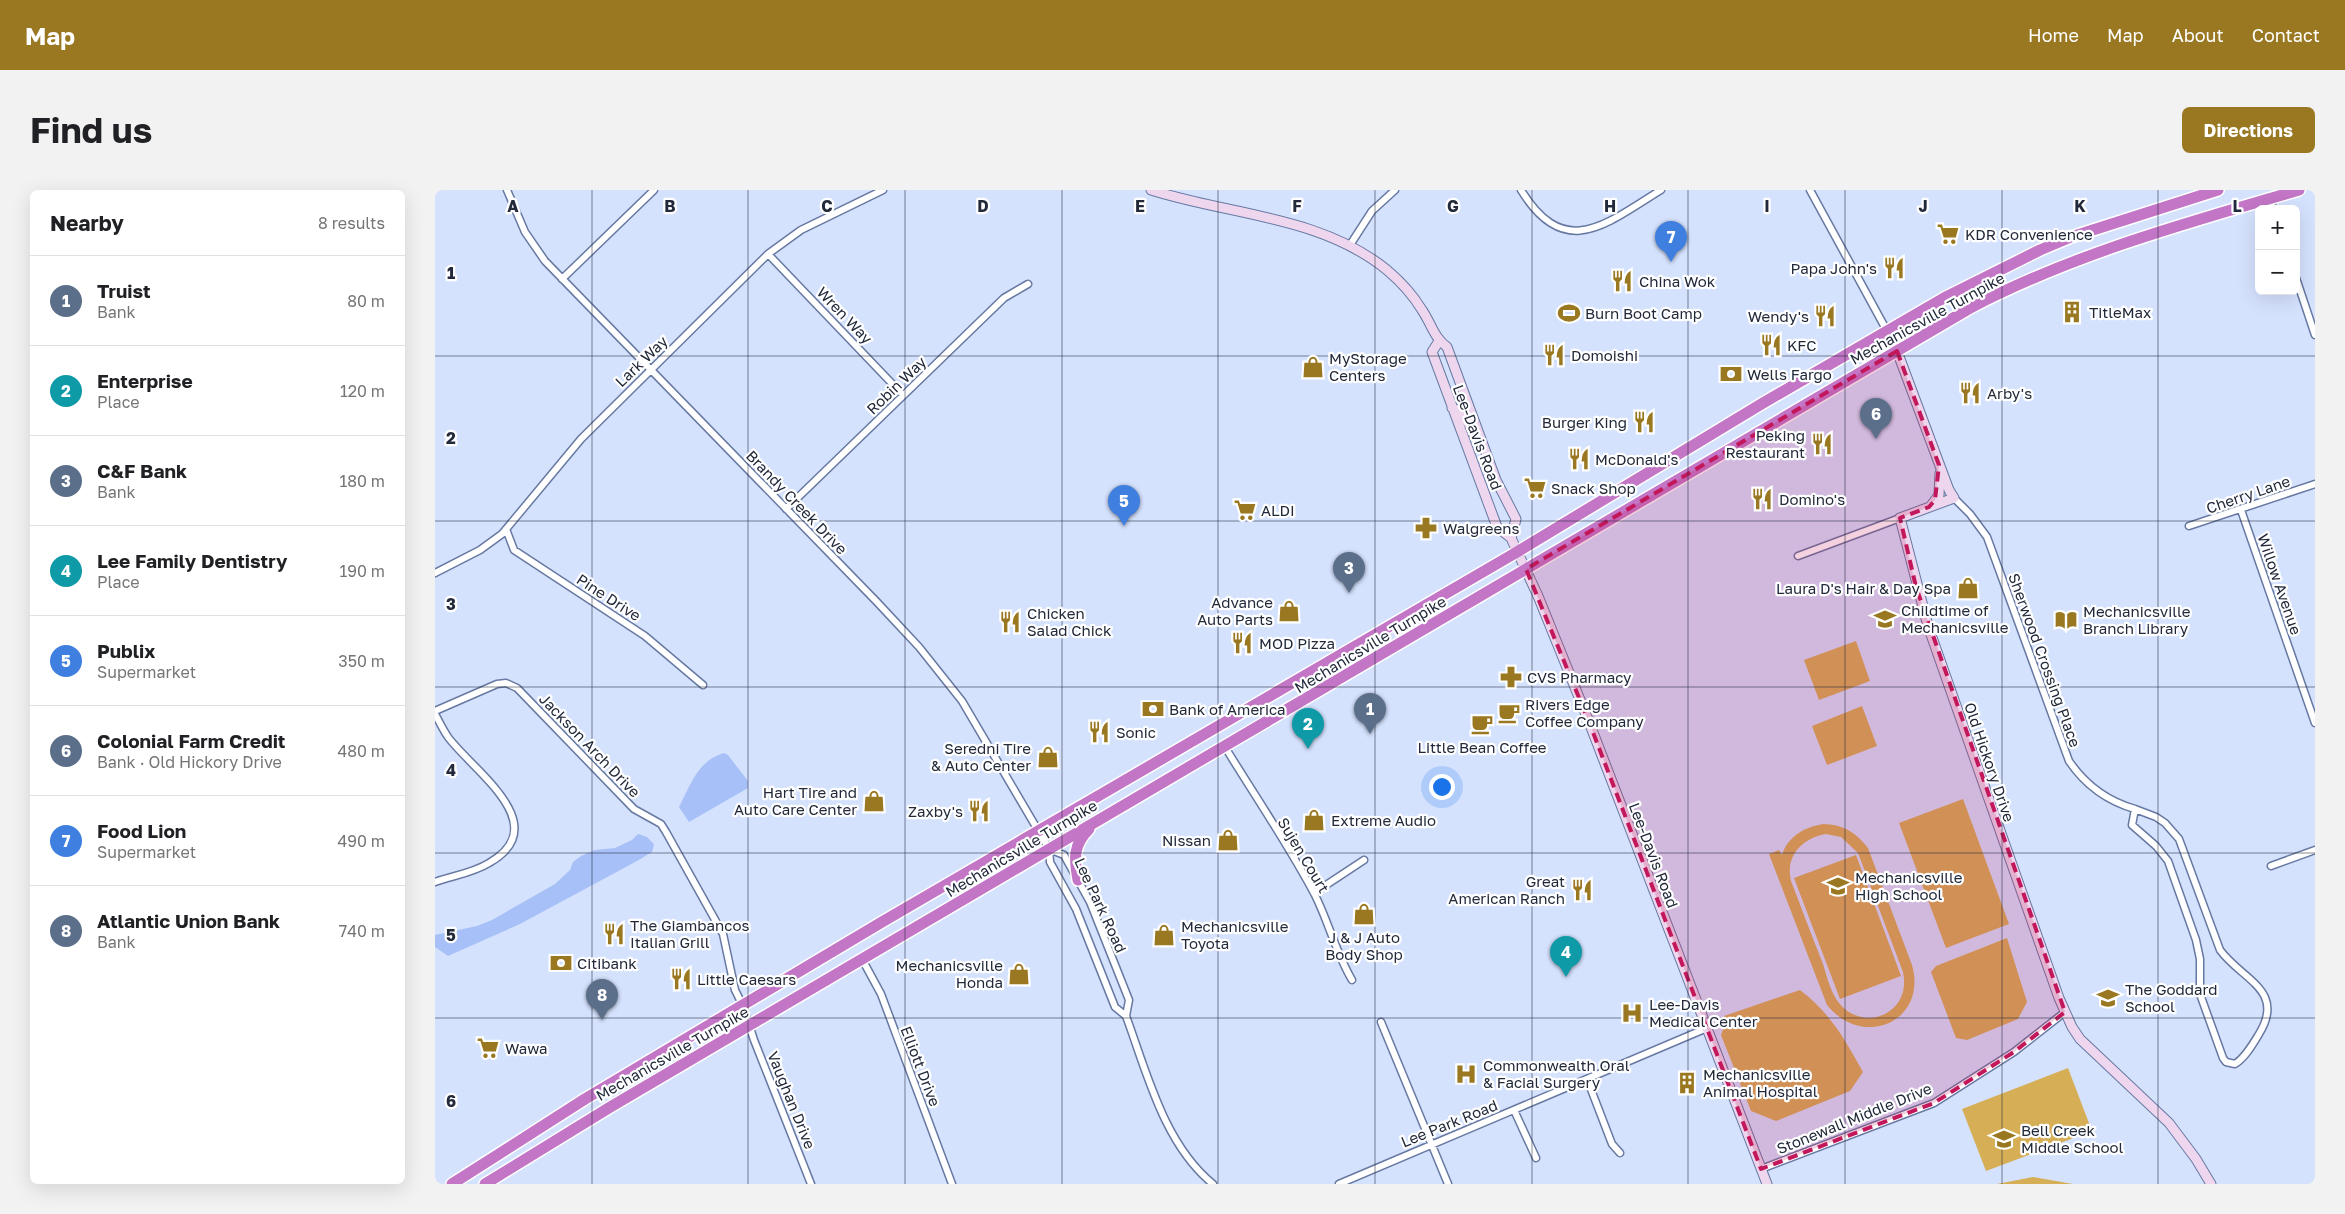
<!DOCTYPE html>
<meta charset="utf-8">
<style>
:root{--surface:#fff;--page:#f2f2f2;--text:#202124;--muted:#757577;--line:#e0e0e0;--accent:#9a7721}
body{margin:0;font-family:"Golos Text",sans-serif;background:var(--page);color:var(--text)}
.controls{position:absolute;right:15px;top:15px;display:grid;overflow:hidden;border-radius:8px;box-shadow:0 5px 20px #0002}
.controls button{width:45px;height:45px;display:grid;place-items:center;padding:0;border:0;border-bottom:1px solid var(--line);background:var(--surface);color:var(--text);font:25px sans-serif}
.you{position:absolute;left:1006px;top:596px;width:18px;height:18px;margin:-12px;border:4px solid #fff;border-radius:50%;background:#1a73e8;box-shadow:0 0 0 8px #1a73e833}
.badge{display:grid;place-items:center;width:32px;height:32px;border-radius:50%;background:var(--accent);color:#fff;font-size:16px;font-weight:700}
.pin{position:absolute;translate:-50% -41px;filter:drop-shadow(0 1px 2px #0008)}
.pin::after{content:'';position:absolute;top:26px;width:18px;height:15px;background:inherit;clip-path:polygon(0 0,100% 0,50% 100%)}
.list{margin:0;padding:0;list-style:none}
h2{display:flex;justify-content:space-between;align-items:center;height:65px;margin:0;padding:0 20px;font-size:21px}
h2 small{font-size:16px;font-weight:400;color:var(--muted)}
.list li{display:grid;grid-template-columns:32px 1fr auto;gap:15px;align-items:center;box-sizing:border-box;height:90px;padding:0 20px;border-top:1px solid var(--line)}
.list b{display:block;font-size:19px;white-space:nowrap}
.list p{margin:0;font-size:16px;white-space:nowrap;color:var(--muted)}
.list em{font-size:16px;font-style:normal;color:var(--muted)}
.map{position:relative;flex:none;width:1880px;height:994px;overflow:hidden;border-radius:8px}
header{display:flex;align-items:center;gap:30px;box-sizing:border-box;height:70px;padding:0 25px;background:var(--accent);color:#fff}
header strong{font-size:24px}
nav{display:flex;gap:28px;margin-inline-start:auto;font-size:18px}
.intro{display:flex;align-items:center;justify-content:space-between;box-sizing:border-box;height:120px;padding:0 30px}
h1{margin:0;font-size:35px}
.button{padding:12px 22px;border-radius:8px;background:var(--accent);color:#fff;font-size:18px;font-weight:700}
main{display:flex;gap:30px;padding:0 30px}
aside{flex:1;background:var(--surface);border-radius:8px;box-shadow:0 5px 20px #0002}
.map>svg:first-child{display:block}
.green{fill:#d5ae55;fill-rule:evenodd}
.water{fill:#a7c0f7}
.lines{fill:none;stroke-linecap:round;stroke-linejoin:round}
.street-casing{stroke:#6779a2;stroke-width:9}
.secondary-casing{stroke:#6779a2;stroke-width:11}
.highway-casing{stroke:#fff;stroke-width:14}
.street{stroke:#fff;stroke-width:6}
.secondary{stroke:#edd6ee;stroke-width:9}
.highway{stroke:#c375c6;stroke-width:11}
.marked{fill:#c2185b;fill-opacity:0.2;stroke:#c2185b;stroke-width:4;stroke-dasharray:10 6;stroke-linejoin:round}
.grid{fill:none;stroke:#21293a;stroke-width:1;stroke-opacity:0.55}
.labels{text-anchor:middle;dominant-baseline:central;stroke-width:4.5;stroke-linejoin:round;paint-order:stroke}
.poi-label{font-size:15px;fill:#21293a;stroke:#fff;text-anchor:start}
.street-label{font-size:15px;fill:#21293a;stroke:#fff}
.grid-label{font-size:16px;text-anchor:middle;font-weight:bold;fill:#21293a;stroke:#fff;stroke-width:4.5;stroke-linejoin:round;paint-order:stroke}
</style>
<header>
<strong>Map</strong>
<nav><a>Home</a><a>Map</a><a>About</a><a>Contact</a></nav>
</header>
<div class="intro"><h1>Find us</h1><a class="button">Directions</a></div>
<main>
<aside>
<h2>Nearby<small>8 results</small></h2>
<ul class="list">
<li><span class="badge" style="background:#5c6f8a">1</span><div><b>Truist</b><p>Bank</p></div><em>80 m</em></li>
<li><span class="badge" style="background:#0f9aa8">2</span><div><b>Enterprise</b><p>Place</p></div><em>120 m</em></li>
<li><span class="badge" style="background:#5c6f8a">3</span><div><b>C&amp;F Bank</b><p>Bank</p></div><em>180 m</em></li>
<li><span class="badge" style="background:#0f9aa8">4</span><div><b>Lee Family Dentistry</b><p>Place</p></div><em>190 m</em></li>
<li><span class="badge" style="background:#3f7fe0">5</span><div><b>Publix</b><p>Supermarket</p></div><em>350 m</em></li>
<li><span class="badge" style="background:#5c6f8a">6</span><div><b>Colonial Farm Credit</b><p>Bank · Old Hickory Drive</p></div><em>480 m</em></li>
<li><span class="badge" style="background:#3f7fe0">7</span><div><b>Food Lion</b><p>Supermarket</p></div><em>490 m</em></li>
<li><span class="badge" style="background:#5c6f8a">8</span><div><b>Atlantic Union Bank</b><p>Bank</p></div><em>740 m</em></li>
</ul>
</aside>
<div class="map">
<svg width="1880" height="994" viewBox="0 0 1880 994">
<rect width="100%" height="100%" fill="#d5e2fe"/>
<path class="green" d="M1421,451L1435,491L1384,510L1369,470Z
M1427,516L1442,556L1392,575L1377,536Z
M1528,609L1574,734L1511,758L1464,633Z
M1388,634C1407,634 1421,642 1433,658L1477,775C1493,831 1428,860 1392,815L1334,664L1344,660L1347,665C1353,646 1370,637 1388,634ZM1391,644L1406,647L1423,663L1468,782C1471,796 1468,811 1456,820C1440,833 1416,829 1404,813C1396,803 1392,787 1388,774C1377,747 1367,719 1356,691C1350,666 1367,648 1391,644Z
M1421,665L1466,786L1405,809L1359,688Z
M1572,748L1592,812L1583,829L1532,850L1521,848L1496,782L1501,776Z
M1365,800C1396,824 1409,848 1428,882L1415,901L1341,931L1316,921L1286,845L1290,834L1289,826Z
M1633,878L1657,941L1551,981L1527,919Z
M1598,987L1638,994H1562Z"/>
<path class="water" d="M289,563L293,565L313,591V598L254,632L244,617C255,596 263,570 289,563Z
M203,644L212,647L219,654L217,662L202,671L85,734L13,766L0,757V745L42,736L57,730L120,694L135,680L138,672L146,666L160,660L180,658L197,650Z"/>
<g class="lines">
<g class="street-casing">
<path id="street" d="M72,0L90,42L110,71L441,411L484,457L527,511L614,659L615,672L641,719L680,817L691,826C712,883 729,954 778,994
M1086,0C1130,72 1172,33 1226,0
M1375,0L1452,141
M1835,8L1838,19
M915,55L937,21L960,0
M333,64L468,205
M1861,88L1880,145
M127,89L219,0
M1519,308L1535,324L1552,347L1634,571C1651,596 1672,611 1700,619
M351,319L569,108L593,94
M1806,320L1880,533
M1754,336L1880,294
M71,339L79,360L210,446L268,495
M1363,366L1465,328
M0,383L45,360L67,344L146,249L333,64L366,40L448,0
M0,521L62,494L71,493L82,498L199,619L226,634L231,642L288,744L300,800L308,816L319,850L376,994
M0,524C4,531 8,540 13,547C37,580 121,635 54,673C38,683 17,686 0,692
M790,557C820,606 853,654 880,705C894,733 901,763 917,790
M1700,619L1721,627L1730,633L1744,649L1785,760C1807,790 1851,800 1824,844C1818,854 1810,868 1800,874L1791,872L1788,868L1765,804V769L1761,750L1733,671L1721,656L1697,635Z
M614,659L629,665L655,712L694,810L691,826
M1836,676L1880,660
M879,703L929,670
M427,769L446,804L517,994
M946,832L1013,994
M1152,889L1177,954L1185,963
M1079,920L1101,968
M1326,979L1499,913L1579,862L1630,822
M904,994L1272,838"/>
</g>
<g class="secondary-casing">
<path id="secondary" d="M716,0C794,25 886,26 952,80C965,91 978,105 987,120C996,133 999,148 1012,157L1061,290L1081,329L1076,348
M1452,141L1462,161L1514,300L1519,308L1465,328L1493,436L1624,808L1637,837L1645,849L1734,933L1761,969L1776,994
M1004,151L997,162L1062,337L1076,348L1103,406L1154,532L1332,994
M1017,218L1027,222L1040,245
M1495,317L1504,305L1505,283"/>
</g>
<g class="highway-casing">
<path id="highway" d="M643,690C639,668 638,655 654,639
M17,994L150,909L447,732L1082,362L1328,213L1509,108L1605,60L1636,47L1783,0
M50,994L177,916L1537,117C1641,63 1752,33 1864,0"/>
</g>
<use href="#street" class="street"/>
<use href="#secondary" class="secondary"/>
<use href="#highway" class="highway"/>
</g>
<path class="marked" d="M1462,161L1504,275L1500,310L1494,317L1465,328L1481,397L1630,822L1579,862L1499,913L1326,979L1154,532L1091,379Z"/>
<path class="grid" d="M157,0V994M313,0V994M470,0V994M627,0V994M783,0V994M940,0V994M1097,0V994M1253,0V994M1410,0V994M1567,0V994M1723,0V994M0,166H1880M0,331H1880M0,497H1880M0,663H1880M0,828H1880"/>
<defs>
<g id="supermarket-bare" transform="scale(1.725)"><path d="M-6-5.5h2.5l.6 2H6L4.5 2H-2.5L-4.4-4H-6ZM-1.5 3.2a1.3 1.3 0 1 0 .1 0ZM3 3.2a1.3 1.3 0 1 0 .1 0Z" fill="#9a7721" stroke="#fff" stroke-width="2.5" paint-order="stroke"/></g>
<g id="restaurant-bare" transform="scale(1.725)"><path d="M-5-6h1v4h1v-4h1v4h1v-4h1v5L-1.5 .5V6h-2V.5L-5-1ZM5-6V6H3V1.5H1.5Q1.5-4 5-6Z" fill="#9a7721" stroke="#fff" stroke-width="2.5" paint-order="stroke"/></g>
<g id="building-bare" transform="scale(1.725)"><path d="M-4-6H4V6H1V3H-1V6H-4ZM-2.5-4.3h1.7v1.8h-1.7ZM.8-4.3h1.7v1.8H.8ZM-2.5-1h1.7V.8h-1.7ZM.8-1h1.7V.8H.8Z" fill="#9a7721" stroke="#fff" stroke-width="2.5" paint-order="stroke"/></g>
<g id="stadium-bare" transform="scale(1.725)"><path d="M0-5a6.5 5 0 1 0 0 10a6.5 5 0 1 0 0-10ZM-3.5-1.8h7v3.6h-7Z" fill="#9a7721" stroke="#fff" stroke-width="2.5" paint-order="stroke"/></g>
<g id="shop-bare" transform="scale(1.725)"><path d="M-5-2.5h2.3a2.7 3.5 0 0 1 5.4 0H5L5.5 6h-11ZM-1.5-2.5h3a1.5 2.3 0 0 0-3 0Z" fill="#9a7721" stroke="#fff" stroke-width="2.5" paint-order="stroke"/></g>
<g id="bank-bare" transform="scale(1.725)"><path d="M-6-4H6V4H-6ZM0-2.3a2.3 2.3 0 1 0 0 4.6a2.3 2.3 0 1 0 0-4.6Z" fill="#9a7721" stroke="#fff" stroke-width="2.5" paint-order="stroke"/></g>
<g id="pharmacy-bare" transform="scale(1.725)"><path d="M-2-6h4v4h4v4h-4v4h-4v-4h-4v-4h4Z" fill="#9a7721" stroke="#fff" stroke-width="2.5" paint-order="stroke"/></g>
<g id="school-bare" transform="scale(1.725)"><path d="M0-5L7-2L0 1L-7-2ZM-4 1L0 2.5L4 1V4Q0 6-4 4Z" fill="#9a7721" stroke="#fff" stroke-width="2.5" paint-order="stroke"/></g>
<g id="library-bare" transform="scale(1.725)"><path d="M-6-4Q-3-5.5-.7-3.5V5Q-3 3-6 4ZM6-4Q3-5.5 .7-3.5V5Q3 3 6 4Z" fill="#9a7721" stroke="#fff" stroke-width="2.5" paint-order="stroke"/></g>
<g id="cafe-bare" transform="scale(1.725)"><path d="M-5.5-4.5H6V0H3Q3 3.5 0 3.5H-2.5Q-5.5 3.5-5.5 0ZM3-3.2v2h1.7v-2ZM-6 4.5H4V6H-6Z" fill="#9a7721" stroke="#fff" stroke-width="2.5" paint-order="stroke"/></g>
<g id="hospital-bare" transform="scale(1.725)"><path d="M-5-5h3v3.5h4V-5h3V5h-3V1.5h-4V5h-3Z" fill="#9a7721" stroke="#fff" stroke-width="2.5" paint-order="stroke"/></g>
</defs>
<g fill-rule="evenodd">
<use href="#supermarket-bare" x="1513" y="44"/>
<use href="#restaurant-bare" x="1459" y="78"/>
<use href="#restaurant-bare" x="1187" y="91"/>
<use href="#building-bare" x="1637" y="122"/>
<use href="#stadium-bare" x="1134" y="123"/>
<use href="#restaurant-bare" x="1390" y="126"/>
<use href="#restaurant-bare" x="1336" y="155"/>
<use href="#restaurant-bare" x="1119" y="165"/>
<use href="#shop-bare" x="878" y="177"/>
<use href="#bank-bare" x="1296" y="184"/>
<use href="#restaurant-bare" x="1535" y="203"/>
<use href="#restaurant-bare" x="1209" y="232"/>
<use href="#restaurant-bare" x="1387" y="254"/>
<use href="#restaurant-bare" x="1144" y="269"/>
<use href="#supermarket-bare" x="1100" y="298"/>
<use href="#restaurant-bare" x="1327" y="309"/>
<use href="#supermarket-bare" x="810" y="320"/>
<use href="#pharmacy-bare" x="991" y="338"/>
<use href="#shop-bare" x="1533" y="398"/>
<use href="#shop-bare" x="854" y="421"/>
<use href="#school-bare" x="1450" y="429"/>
<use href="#library-bare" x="1631" y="430"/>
<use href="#restaurant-bare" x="575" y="432"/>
<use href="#restaurant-bare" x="807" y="453"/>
<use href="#pharmacy-bare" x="1076" y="487"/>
<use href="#bank-bare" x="718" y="519"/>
<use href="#cafe-bare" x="1074" y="523"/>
<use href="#cafe-bare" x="1047" y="534"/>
<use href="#restaurant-bare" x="664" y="542"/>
<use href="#shop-bare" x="613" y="567"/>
<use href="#shop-bare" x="439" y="611"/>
<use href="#restaurant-bare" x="544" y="621"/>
<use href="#shop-bare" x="879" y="630"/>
<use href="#shop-bare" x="793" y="650"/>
<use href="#school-bare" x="1403" y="696"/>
<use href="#restaurant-bare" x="1147" y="700"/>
<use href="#shop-bare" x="929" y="724"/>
<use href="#restaurant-bare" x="179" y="744"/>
<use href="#shop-bare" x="729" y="745"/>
<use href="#bank-bare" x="126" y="773"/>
<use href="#shop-bare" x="584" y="784"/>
<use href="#restaurant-bare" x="246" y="789"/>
<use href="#school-bare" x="1673" y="808"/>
<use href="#hospital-bare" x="1197" y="823"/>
<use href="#supermarket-bare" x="53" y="858"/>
<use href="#hospital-bare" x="1031" y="884"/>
<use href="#building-bare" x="1252" y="893"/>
<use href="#school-bare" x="1569" y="949"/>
</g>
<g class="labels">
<g class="poi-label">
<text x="1530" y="44">KDR Convenience</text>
<text x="1442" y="78" text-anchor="end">Papa John's</text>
<text x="1204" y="91">China Wok</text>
<text x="1654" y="122">TitleMax</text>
<text x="1150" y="123">Burn Boot Camp</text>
<text x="1374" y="126" text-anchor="end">Wendy's</text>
<text x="1352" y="155">KFC</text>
<text x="1136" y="165">Domoishi</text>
<text x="894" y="168">MyStorage<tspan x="894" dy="17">Centers</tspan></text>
<text x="1312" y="184">Wells Fargo</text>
<text x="1552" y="203">Arby's</text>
<text x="1192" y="232" text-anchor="end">Burger King</text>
<text x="1370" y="245" text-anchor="end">Peking<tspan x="1370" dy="17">Restaurant</tspan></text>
<text x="1160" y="269">McDonald's</text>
<text x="1116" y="298">Snack Shop</text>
<text x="1344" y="309">Domino's</text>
<text x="826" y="320">ALDI</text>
<text x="1008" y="338">Walgreens</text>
<text x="1516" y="398" text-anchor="end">Laura D's Hair &amp; Day Spa</text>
<text x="838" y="412" text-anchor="end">Advance<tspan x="838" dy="17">Auto Parts</tspan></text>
<text x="1466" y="420">Childtime of<tspan x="1466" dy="17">Mechanicsville</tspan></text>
<text x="1648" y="421">Mechanicsville<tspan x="1648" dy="17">Branch Library</tspan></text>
<text x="592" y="423">Chicken<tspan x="592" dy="17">Salad Chick</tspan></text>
<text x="824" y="453">MOD Pizza</text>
<text x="1092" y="487">CVS Pharmacy</text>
<text x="1090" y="514">Rivers Edge<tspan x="1090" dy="17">Coffee Company</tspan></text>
<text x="734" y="519">Bank of America</text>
<text x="681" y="542">Sonic</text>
<text x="1047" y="557" text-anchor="middle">Little Bean Coffee</text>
<text x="596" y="558" text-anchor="end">Seredni Tire<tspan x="596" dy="17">&amp; Auto Center</tspan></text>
<text x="422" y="602" text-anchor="end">Hart Tire and<tspan x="422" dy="17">Auto Care Center</tspan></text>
<text x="528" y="621" text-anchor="end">Zaxby's</text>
<text x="896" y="630">Extreme Audio</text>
<text x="776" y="650" text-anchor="end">Nissan</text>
<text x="1420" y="687">Mechanicsville<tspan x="1420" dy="17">High School</tspan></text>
<text x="1130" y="691" text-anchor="end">Great<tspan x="1130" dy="17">American Ranch</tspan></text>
<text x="195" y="735">The Giambancos<tspan x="195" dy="17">Italian Grill</tspan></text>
<text x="746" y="736">Mechanicsville<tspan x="746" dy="17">Toyota</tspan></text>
<text x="929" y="747" text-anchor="middle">J &amp; J Auto<tspan x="929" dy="17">Body Shop</tspan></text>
<text x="142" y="773">Citibank</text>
<text x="568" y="775" text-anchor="end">Mechanicsville<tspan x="568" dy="17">Honda</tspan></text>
<text x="262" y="789">Little Caesars</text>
<text x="1690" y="799">The Goddard<tspan x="1690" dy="17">School</tspan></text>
<text x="1214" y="814">Lee-Davis<tspan x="1214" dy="17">Medical Center</tspan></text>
<text x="70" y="858">Wawa</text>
<text x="1048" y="875">Commonwealth Oral<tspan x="1048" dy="17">&amp; Facial Surgery</tspan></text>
<text x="1268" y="884">Mechanicsville<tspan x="1268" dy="17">Animal Hospital</tspan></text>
<text x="1586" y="940">Bell Creek<tspan x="1586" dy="17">Middle School</tspan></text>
</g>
<g class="street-label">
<text transform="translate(410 125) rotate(46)">Wren Way</text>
<text transform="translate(1492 128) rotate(-29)">Mechanicsville Turnpike</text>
<text transform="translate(206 171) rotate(-44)">Lark Way</text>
<text transform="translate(461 195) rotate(-44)">Robin Way</text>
<text transform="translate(1043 247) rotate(69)">Lee-Davis Road</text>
<text transform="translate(1813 304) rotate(-19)">Cherry Lane</text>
<text transform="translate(362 312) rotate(46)">Brandy Creek Drive</text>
<text transform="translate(1845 394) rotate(71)">Willow Avenue</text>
<text transform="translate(174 407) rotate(33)">Pine Drive</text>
<text transform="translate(935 454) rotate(-31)">Mechanicsville Turnpike</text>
<text transform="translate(1610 470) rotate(70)">Sherwood Crossing Place</text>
<text transform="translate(155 555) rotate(46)">Jackson Arch Drive</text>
<text transform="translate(1555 572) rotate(71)">Old Hickory Drive</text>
<text transform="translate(586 658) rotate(-31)">Mechanicsville Turnpike</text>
<text transform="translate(869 665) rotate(59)">Sujen Court</text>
<text transform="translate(1219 665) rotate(69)">Lee-Davis Road</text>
<text transform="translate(666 715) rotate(65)">Lee Park Road</text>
<text transform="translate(237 863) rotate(-30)">Mechanicsville Turnpike</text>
<text transform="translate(486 876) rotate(69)">Elliott Drive</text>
<text transform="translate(357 910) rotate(68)">Vaughan Drive</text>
<text transform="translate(1419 928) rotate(-22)">Stonewall Middle Drive</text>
<text transform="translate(1014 933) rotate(-22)">Lee Park Road</text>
</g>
</g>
<g class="grid-label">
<text x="78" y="22">A</text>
<text x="235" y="22">B</text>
<text x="392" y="22">C</text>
<text x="548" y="22">D</text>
<text x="705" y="22">E</text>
<text x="862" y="22">F</text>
<text x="1018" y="22">G</text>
<text x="1175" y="22">H</text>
<text x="1332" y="22">I</text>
<text x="1488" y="22">J</text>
<text x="1645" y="22">K</text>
<text x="1802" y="22">L</text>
<text x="16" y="89">1</text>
<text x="16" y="254">2</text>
<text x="16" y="420">3</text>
<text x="16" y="586">4</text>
<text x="16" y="751">5</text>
<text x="16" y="917">6</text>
</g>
</svg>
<div class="controls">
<button>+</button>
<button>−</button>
</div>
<div class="you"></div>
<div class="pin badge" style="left:935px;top:544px;background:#5c6f8a">1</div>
<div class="pin badge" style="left:873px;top:559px;background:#0f9aa8">2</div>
<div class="pin badge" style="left:914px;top:403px;background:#5c6f8a">3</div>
<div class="pin badge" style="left:1131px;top:787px;background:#0f9aa8">4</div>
<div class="pin badge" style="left:689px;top:336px;background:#3f7fe0">5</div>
<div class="pin badge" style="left:1441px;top:249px;background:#5c6f8a">6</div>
<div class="pin badge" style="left:1236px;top:72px;background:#3f7fe0">7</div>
<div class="pin badge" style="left:167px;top:830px;background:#5c6f8a">8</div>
</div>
</main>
